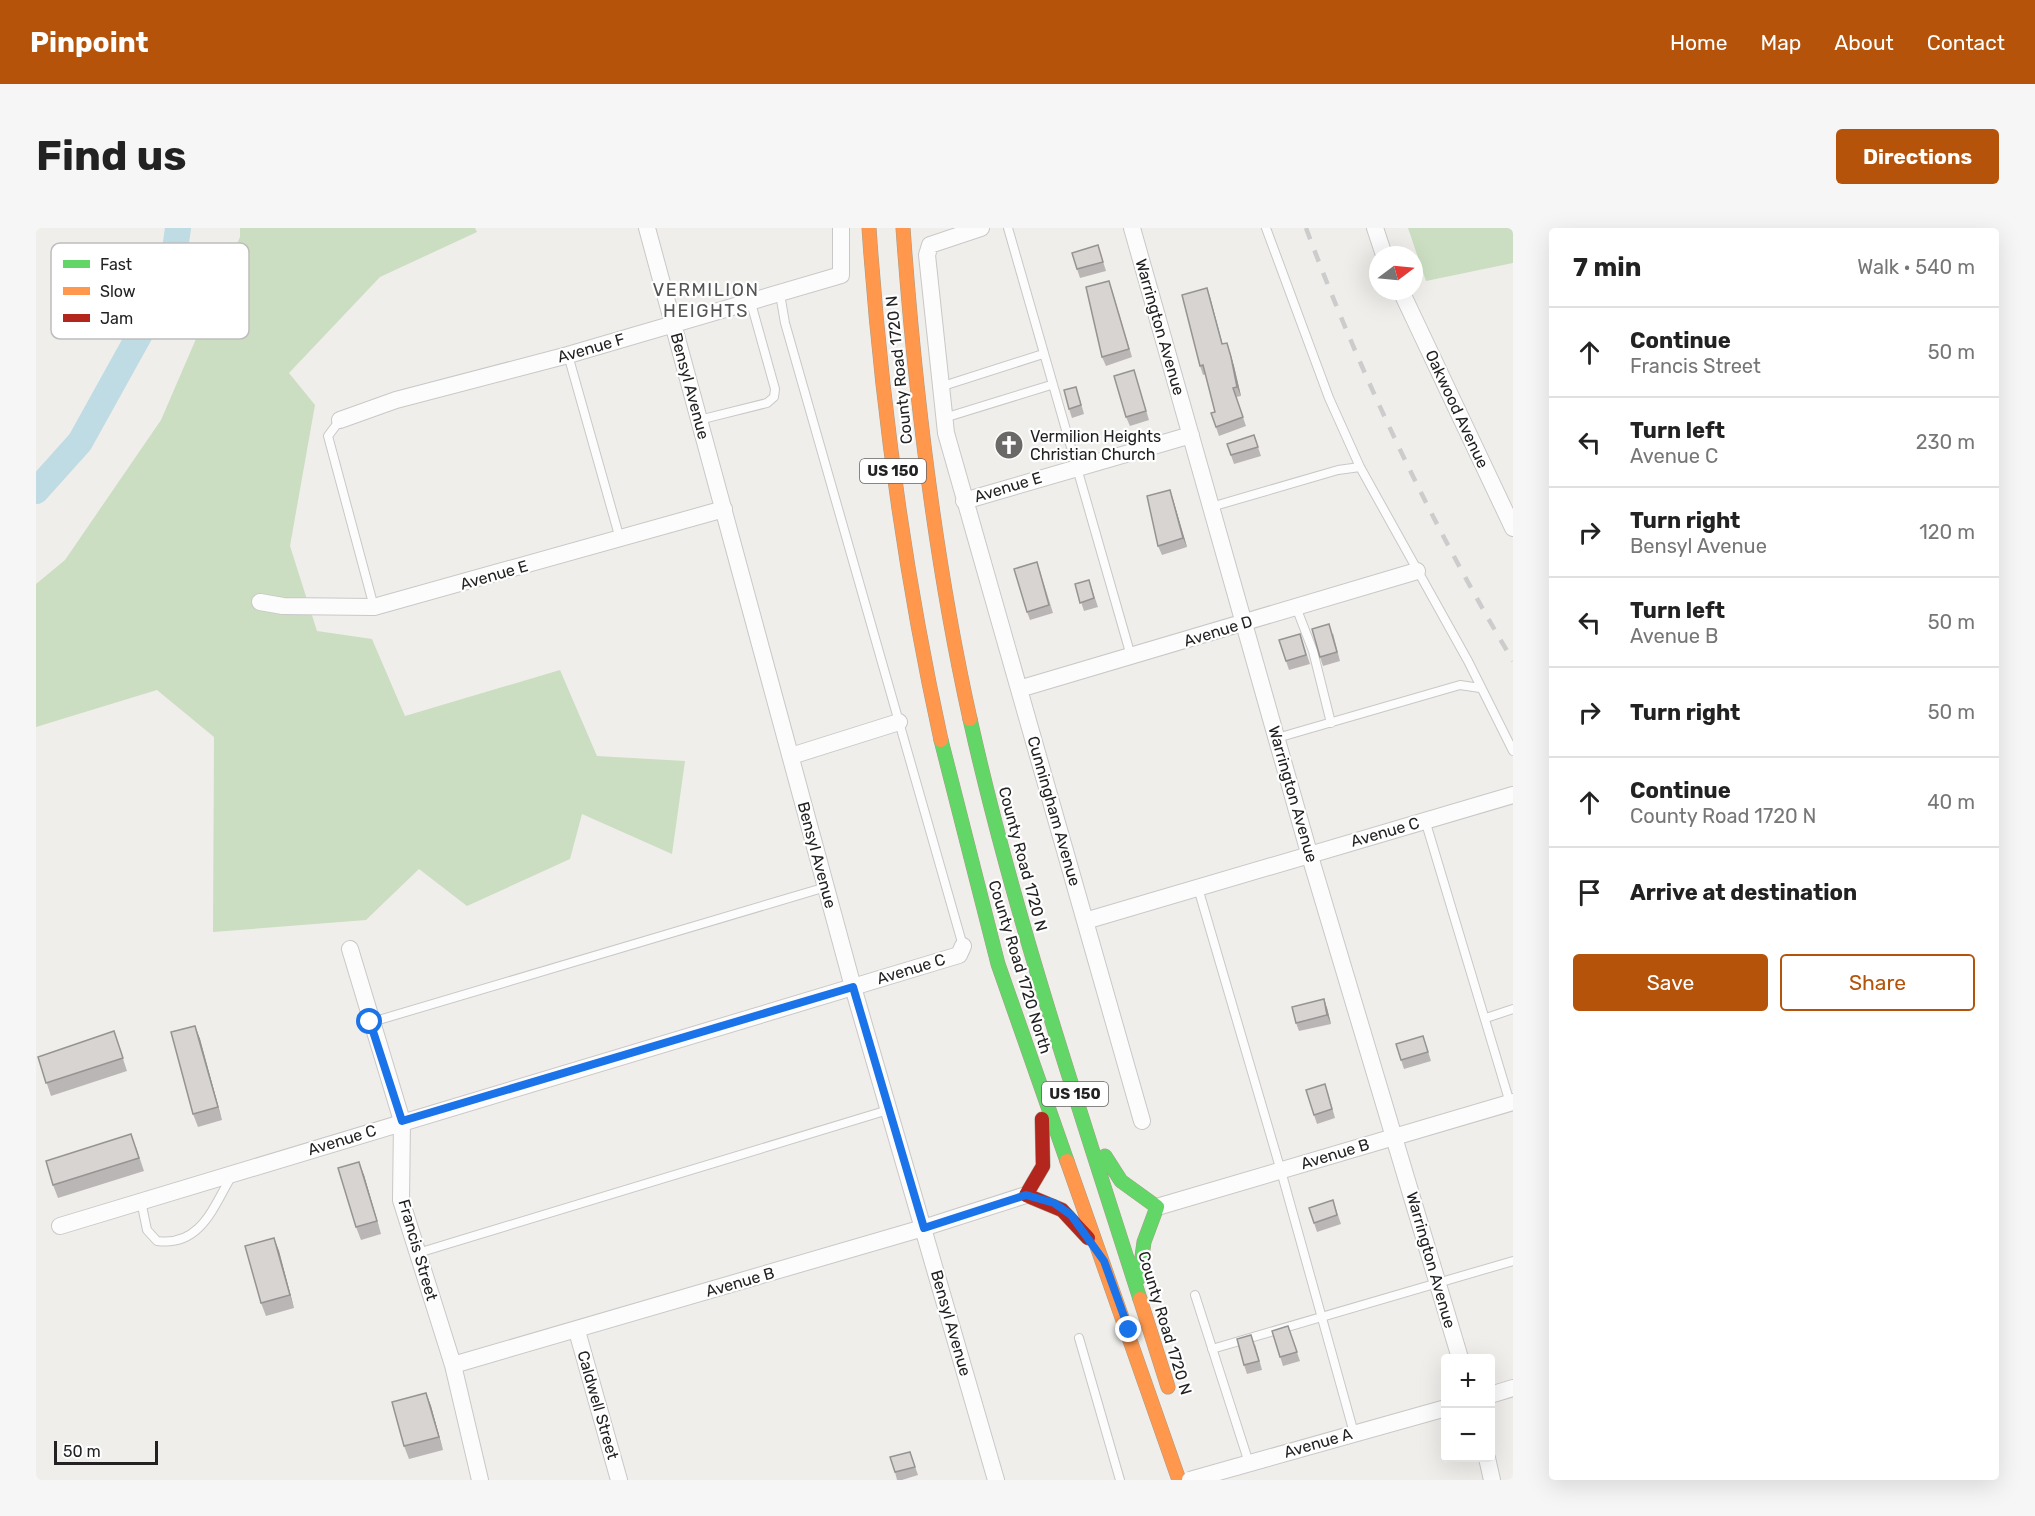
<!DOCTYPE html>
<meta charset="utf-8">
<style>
:root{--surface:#fff;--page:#f6f6f6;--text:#222;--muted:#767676;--line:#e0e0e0;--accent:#b45309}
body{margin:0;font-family:Rubik,sans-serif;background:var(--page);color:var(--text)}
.controls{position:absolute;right:18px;bottom:18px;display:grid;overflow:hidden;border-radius:6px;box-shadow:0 6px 24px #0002}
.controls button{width:54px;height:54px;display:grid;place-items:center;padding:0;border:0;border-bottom:2px solid var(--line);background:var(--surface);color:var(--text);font:30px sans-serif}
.compass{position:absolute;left:1333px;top:18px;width:54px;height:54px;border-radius:50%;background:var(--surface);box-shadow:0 6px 24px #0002;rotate:74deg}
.scale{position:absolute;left:18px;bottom:15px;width:104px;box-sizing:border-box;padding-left:6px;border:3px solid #222;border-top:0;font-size:16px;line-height:21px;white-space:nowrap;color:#222;-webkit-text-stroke:4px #fff;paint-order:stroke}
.stop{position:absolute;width:18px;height:18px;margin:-14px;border:4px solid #1a73e8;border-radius:50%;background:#fff}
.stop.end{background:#1a73e8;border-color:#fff;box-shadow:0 2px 6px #0008}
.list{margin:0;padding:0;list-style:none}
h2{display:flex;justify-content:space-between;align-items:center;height:78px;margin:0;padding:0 24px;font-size:26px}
h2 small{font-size:20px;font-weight:400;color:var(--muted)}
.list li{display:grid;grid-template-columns:39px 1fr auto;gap:18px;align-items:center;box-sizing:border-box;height:90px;padding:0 24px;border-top:2px solid var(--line)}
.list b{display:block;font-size:22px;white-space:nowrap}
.list p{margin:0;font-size:20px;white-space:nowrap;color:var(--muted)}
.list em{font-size:20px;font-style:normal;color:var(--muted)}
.actions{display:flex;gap:12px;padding:18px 24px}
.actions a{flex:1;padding:14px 0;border:2px solid var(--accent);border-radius:6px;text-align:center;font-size:21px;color:var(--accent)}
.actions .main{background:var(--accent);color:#fff}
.icon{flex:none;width:33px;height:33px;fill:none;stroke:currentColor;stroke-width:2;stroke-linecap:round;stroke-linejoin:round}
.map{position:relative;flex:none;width:1477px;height:1252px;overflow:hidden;border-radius:6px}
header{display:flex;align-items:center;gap:36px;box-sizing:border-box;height:84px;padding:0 30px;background:var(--accent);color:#fff}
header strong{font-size:28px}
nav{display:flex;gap:33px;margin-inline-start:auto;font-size:21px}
.intro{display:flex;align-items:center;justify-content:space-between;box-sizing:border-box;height:144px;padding:0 36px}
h1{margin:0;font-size:42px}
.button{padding:15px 27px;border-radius:6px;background:var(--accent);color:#fff;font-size:21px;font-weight:700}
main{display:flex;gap:36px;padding:0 36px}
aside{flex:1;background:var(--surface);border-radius:6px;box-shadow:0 6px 24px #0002}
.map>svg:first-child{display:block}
.forest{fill:#cbdec1}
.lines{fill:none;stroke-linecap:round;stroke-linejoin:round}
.river{stroke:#bfdbe3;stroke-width:26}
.lane-casing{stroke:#c9c8c7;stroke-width:10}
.street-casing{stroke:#c9c8c7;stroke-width:18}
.fast-casing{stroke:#a79c86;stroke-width:15}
.slow-casing{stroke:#a79c86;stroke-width:15}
.jam-casing{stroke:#a79c86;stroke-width:15}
.lane{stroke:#fdfcfc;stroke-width:8}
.street{stroke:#fdfcfc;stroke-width:16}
.fast{stroke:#63d668;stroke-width:14}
.slow{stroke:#ff974d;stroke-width:14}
.jam{stroke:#b3261e;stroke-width:14}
.rail{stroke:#ccc;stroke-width:4.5;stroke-dasharray:12 12;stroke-linecap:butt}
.street-bridge-casing{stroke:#c9c8c7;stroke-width:18;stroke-linecap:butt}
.street-bridge{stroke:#fdfcfc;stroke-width:16}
.wall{fill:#b9b6b5}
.shaded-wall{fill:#969493}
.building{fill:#d7d4d2;stroke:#969493;stroke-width:1.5}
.route{stroke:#1a73e8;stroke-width:8}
.labels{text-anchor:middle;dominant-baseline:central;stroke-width:4.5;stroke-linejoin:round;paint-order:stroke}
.shield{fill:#fff;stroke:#646464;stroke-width:1.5}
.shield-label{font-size:15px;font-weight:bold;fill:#222}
.street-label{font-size:16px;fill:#222;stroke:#fff}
.poi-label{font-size:16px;fill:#222;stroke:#fff;text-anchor:start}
.neighbourhood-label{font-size:18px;letter-spacing:1.5px;fill:#555;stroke:#fff}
.key{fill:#fff;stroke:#bdbdbd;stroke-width:1.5}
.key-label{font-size:16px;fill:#222}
</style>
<header>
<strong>Pinpoint</strong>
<nav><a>Home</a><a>Map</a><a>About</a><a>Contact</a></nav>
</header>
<div class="intro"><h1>Find us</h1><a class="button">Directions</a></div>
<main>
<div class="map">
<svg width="1477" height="1252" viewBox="0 0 1477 1252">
<rect width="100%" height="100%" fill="#f0eeeb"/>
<path class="forest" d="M204,0H439L441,4L344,49L253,145L279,177L254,318L281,403L336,411L369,488L524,442L561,528L649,533L636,626L546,586L534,631L431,678L383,641L330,692L177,704L178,509L121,462L0,499V356L29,332L125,192L204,9Z
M1372,0H1477V35L1390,53Z"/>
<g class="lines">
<path class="river" d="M0,263L44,214L135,50L142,0"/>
<g class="lane-casing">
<path id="lane" d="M972,0L1095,428
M1230,0L1293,170L1324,239L1432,433L1477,523
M744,66L749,95L927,718
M532,127L584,311
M904,159L1007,126
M908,190L1015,157
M304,192L292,208L338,379
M663,192L731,175L738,169L739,161L715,75
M1175,279L1302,242L1324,239
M1260,379L1277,423L1295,495
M1241,510L1424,457L1444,460
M1389,592L1474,875
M1162,660L1245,943L1318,1205
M1450,790L1477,781
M336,794L790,659
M105,973L111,1002L121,1013C164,1019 177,980 195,949
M382,1025L852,882
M1159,1067L1213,1235
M1043,1110L1084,1252
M1176,1121L1477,1033"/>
</g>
<g class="street-casing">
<path id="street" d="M611,0L817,759L960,1252
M945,0L894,17L891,27L910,205L1106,893
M1096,0L1273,625L1424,1130
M1339,0L1348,27
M1365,63L1477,300
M304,192L360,172L532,127L805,47V0
M928,273L1155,207
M224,374L247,378L338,379L688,281
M983,461L1381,343
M755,528L863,494
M1049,693L1477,567
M314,721L366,893L365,972L417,1137L444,1252
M1121,979L1477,874
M24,998L923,727L927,718
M541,1103L583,1252
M417,1137L887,1000L990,967
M1454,1167L1477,1160
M1451,1230L1456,1252
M1200,1239L1410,1180"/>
</g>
<g class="fast-casing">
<path id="fast" d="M934,491C978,688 1043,879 1104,1071
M905,512L962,736L1031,933
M1069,928L1085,953L1121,979L1108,1014L1103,1050"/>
</g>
<g class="slow-casing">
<path id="slow" d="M833,0C845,173 868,343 905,512
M867,0C879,166 898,329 934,491
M1031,933L1143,1252
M1104,1071L1132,1159"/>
</g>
<g class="jam-casing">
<path id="jam" d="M1006,891L1007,938L990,967L1026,982L1052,1010"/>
</g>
<use href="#lane" class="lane"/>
<use href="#street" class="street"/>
<use href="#fast" class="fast"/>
<use href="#slow" class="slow"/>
<use href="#jam" class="jam"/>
<path class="rail" d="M1270,0C1325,148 1396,297 1477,433"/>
<g class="street-bridge-casing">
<path id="street-bridge" d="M1154,1252L1200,1239"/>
</g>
<use href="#street-bridge" class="street-bridge"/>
</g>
<path class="wall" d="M1062,17L1070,43L1044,50L1041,41Z
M1171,60L1174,69L1186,116L1194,124L1198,138L1205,168L1200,169L1210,198L1183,208L1175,185L1179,184L1170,146L1167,147L1164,138Z
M1076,62L1096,129L1070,138L1066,129Z
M1098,142L1113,192L1094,198L1090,189Z
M1043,168L1048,186L1036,190L1033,181Z
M1218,207L1225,228L1198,236L1191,216Z
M1134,262L1151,319L1126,327L1122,318Z
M1004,343L1017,385L994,392L991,384Z
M1053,352L1062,379L1048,383L1039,356Z
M1297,405L1304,433L1287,438L1284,429Z
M1264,406L1274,436L1253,442L1250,433Z
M1288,771L1291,780L1295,796L1263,803L1260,795Z
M159,798L164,811L186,892L162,899L157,886Z
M78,803L91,843L15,868L2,829Z
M1390,817L1395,833L1368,841L1365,832Z
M1292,865L1299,890L1281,896L1278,887Z
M100,919L108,943L22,970L17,957Z
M328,947L345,1006L325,1012L320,999Z
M1297,972L1305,996L1281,1004L1273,980Z
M238,1010L243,1023L258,1080L230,1088L225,1075Z
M1252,1098L1264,1133L1247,1138L1236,1103Z
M1219,1116L1226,1142L1211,1146L1208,1137Z
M390,1165L395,1178L407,1222L373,1231L368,1218Z
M874,1224L882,1247L866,1252H861L859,1244Z"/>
<path class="shaded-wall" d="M1171,60L1174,69L1189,125L1186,116Z
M1191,115L1198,138L1205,168L1201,159Z
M1134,262L1137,271L1151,319L1147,310Z
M1288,771L1291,780L1295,796L1291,787Z
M159,798L164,811L186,892L182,879Z
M323,934L328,947L345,1006L341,993Z
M238,1010L243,1023L258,1080L254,1067Z
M390,1165L395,1178L407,1222L403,1209Z"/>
<path class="building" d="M1062,17L1067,34L1041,41L1036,25Z
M1073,53L1093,121L1066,129L1050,59Z
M1171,60L1186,116L1191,115L1195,129L1201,159L1197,160L1207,189L1180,199L1175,185L1179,184L1167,137L1164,138L1146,67Z
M1098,142L1110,183L1090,189L1078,148Z
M1040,159L1045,177L1033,181L1028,162Z
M1218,207L1222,219L1195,227L1191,216Z
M1134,262L1147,310L1122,318L1111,268Z
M1001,334L1013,377L991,384L978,341Z
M1053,352L1058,370L1044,375L1039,356Z
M1293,396L1301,424L1284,429L1276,401Z
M1264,406L1270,427L1250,433L1243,412Z
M1288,771L1291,787L1260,795L1256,779Z
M159,798L182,879L157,886L135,804Z
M78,803L87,830L10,855L2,829Z
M1387,808L1392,824L1365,832L1360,816Z
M1289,856L1296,881L1278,887L1270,862Z
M95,906L103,930L17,957L10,933Z
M323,934L341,993L320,999L302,940Z
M1297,972L1301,987L1278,995L1273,980Z
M238,1010L254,1067L225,1075L209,1018Z
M1252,1098L1261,1124L1244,1129L1236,1103Z
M1215,1107L1223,1133L1208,1137L1201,1111Z
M390,1165L403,1209L368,1218L356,1174Z
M874,1224L879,1239L859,1244L854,1229Z"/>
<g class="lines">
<path class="route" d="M334,794L366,893L817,759L888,1000L990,967L1018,975L1035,987L1068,1033L1093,1102"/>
</g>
<defs>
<g id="church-disc" transform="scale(1.5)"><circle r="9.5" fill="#6a6968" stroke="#fff"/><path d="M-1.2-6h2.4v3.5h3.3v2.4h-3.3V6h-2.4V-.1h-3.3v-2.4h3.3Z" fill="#fff"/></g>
</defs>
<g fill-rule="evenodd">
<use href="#church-disc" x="973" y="217"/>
</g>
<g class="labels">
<g class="shield">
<rect x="824" y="231" width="66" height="24" rx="4.5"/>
<rect x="1006" y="854" width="66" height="24" rx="4.5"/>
</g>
<g class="shield-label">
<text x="857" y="243">US 150</text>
<text x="1039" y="866">US 150</text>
</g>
<g class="street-label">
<text transform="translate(1124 99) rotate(74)">Warrington Avenue</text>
<text transform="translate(555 120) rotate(-16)">Avenue F</text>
<text transform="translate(863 142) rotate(-96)">County Road 1720 N</text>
<text transform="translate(654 158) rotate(75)">Bensyl Avenue</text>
<text transform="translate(1421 181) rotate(65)">Oakwood Avenue</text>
<text transform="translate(972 259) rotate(-17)">Avenue E</text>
<text transform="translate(458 347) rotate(-16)">Avenue E</text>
<text transform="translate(1182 403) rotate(-17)">Avenue D</text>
<text transform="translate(1257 566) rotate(74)">Warrington Avenue</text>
<text transform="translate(1018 583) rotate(74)">Cunningham Avenue</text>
<text transform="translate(1349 604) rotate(-16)">Avenue C</text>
<text transform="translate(781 627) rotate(75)">Bensyl Avenue</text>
<text transform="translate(987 631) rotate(75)">County Road 1720 N</text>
<text transform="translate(984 739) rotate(73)">County Road 1720 North</text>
<text transform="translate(875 741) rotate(-17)">Avenue C</text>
<text transform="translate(306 912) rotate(-17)">Avenue C</text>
<text transform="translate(1299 926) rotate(-17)">Avenue B</text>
<text transform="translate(382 1022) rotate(74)">Francis Street</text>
<text transform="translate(1395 1032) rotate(74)">Warrington Avenue</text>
<text transform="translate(704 1054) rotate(-16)">Avenue B</text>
<text transform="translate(915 1095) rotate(74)">Bensyl Avenue</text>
<text transform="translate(1129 1095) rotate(73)">County Road 1720 N</text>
<text transform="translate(562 1177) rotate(74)">Caldwell Street</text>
<text transform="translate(1282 1215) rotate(-16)">Avenue A</text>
</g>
<g class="poi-label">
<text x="994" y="208">Vermilion Heights<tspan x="994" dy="18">Christian Church</tspan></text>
</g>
<g class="neighbourhood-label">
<text x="670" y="62">VERMILION<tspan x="670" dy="21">HEIGHTS</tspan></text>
</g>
</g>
<rect x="15" y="15" width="198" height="96" rx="9" class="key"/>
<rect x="27" y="32" width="27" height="8" fill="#63d668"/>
<rect x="27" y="59" width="27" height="8" fill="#ff974d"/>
<rect x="27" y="86" width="27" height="8" fill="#b3261e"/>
<g class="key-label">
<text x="64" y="42">Fast</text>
<text x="64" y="69">Slow</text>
<text x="64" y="96">Jam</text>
</g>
</svg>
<div class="controls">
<button>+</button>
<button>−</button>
</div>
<svg class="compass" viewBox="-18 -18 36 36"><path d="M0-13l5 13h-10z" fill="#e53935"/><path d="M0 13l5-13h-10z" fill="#767676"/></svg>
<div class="scale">50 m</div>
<div class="stop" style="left:334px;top:794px"></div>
<div class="stop end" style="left:1093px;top:1102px"></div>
</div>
<aside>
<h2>7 min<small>Walk · 540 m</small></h2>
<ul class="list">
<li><svg class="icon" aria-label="ahead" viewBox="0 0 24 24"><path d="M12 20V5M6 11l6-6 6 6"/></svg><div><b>Continue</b><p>Francis Street</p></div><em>50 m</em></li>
<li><svg class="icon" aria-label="left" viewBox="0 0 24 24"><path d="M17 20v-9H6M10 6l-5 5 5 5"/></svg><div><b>Turn left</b><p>Avenue C</p></div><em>230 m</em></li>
<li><svg class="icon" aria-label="right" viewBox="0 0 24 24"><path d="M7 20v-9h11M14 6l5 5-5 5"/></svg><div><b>Turn right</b><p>Bensyl Avenue</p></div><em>120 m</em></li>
<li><svg class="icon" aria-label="left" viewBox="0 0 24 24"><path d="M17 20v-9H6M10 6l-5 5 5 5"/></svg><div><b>Turn left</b><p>Avenue B</p></div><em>50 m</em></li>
<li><svg class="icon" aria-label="right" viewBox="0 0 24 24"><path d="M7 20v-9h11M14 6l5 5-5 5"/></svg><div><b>Turn right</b></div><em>50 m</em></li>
<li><svg class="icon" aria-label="ahead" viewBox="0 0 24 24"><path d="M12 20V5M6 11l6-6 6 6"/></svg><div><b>Continue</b><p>County Road 1720 N</p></div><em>40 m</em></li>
<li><svg class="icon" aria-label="arrive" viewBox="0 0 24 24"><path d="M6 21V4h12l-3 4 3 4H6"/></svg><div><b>Arrive at destination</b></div></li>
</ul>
<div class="actions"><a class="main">Save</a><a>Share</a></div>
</aside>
</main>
